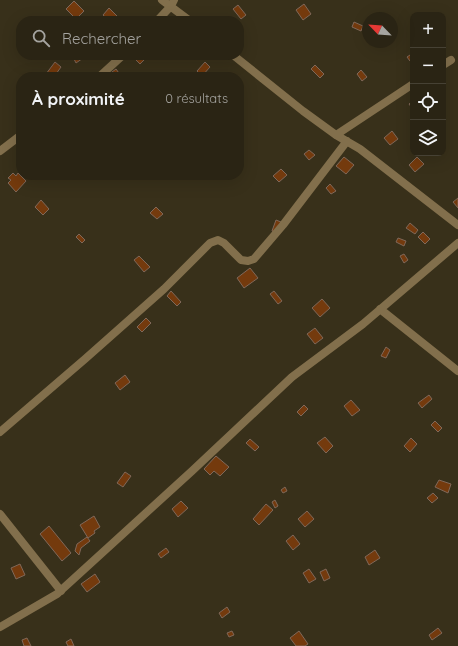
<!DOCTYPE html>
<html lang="fr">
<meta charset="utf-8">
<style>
:root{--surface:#2a2414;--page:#363022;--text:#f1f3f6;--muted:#a5a4a0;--line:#464134}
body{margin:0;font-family:Quicksand,sans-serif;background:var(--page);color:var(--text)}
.controls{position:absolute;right:12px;top:12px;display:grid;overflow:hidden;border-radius:8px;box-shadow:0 4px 16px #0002}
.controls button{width:36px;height:36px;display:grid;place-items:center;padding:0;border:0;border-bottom:1px solid var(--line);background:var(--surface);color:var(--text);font:20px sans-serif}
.compass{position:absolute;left:362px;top:12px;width:36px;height:36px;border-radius:50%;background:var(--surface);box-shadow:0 4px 16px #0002;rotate:295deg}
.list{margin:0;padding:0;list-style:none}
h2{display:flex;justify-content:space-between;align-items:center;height:52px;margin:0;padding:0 16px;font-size:17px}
h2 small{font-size:13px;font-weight:400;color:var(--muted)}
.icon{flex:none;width:22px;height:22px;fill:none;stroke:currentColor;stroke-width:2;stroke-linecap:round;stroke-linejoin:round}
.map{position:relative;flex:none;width:458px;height:646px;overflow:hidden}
.search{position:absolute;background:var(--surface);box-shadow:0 4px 16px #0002;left:16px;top:16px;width:228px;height:44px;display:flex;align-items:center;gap:10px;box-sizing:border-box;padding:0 14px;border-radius:16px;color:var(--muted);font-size:15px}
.panel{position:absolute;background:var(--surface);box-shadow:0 4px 16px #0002;left:16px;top:72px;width:228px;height:108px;border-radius:16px}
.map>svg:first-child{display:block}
.building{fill:#743a0d;stroke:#806859}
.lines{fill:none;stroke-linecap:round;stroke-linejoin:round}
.minor{stroke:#826f4c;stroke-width:8}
</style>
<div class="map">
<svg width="458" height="646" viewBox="0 0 458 646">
<rect width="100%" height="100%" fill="#38301a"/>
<path class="building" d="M74,1L84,11L76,19L66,9Z
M304,4L311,14L303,20L296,10Z
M238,5L246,15L241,19L233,9Z
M109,8L117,16L112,21H110L103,15Z
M354,22L363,26L361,31L352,27Z
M413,53V59L410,61L407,57Z
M73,55H86V56L76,63L73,57L74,56Z
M139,55H149L140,64L135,59Z
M55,62L61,67L56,74L59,76L58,77H50L46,74Z
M205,62L210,67L202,76L197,71Z
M315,65L324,74L320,78L311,69Z
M116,69L121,76L119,77H109L108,75Z
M361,70L367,77L362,81L357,74Z
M413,101V107L412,108L409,104Z
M392,131L398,139L390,145L384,138Z
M309,150L315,155L309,160L304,154Z
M344,157L354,165L346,174L336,166Z
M417,157L424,164L415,172L409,165Z
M281,169L287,175L279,182L273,176Z
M13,173L16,176L18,173L26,181L16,192L8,183L11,180L8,178Z
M330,184L336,191L331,194L326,188Z
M458,198V208L453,202Z
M41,200L49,209L43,215L35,207Z
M156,207L163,214L157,219L150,213Z
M276,220L281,222L276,233L272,231Z
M410,223L418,230L415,234L406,228Z
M423,232L430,239L425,244L418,237Z
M79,234L85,240L82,243L76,237Z
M398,238L406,241L404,246L396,242Z
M404,254L408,260L404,263L400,256Z
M139,256L150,267L144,272L134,260Z
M250,268L258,278L244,288L237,278Z
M171,291L181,302L177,306L167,296Z
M274,291L282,301L278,304L270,294Z
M322,299L330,308L320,317L312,308Z
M146,318L151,323L142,332L137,327Z
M315,328L323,338L315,344L307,334Z
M386,347L390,350L386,358L381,356Z
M125,375L130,382L120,390L115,383Z
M429,395L432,399L422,408L418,403Z
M351,400L360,410L352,416L344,406Z
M304,405L308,409L301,416L297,412Z
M435,421L442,428L438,432L431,425Z
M325,437L333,446L326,453L317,443Z
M411,438L417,444L410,452L404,446Z
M250,439L259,447L255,451L246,443Z
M216,456L229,467L220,476L214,471L210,475L204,469Z
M125,472L131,476L123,487L117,483Z
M439,480L451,484L448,493L435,487Z
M285,487L287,491L283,493L281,490Z
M433,493L438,498L432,503L427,498Z
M275,500L278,506L275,508L272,502Z
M181,501L188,508L178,517L172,509Z
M266,504L273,510L259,525L253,519Z
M307,511L314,519L305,527L298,519Z
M94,516L100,527L94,531L95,533L88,538L80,525Z
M49,526L71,553L62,561L40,534Z
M293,535L300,544L293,550L286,541Z
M87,537L90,541L81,548L79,555L75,551L77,544Z
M166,548L169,552L161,558L158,554Z
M375,550L380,558L369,565L365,557Z
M20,564L25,575L16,579L11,568Z
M309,569L316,579L309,583L303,573Z
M326,569L330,578L324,581L320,572Z
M95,574L100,582L87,592L81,584Z
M227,607L230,612L222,618L219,613Z
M438,628L442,633L432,640L429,635Z
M232,631L234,635L229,637L227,633Z
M299,631L308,644L305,646H296L290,638Z
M27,638L31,646H24L22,640Z
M71,639L74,646H68L66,642Z"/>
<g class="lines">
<path class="minor" d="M162,0L190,21
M157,21L171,6L174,0
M233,55L303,111L336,135L360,149L458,225
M443,65L451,60
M99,77L123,55
M336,135L413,84
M0,151L21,135
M380,309L458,371
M0,432L85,359L164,289L210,243L218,240L224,243L241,260L248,261L254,259L283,225L347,141
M0,514L61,591
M0,627L57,594L192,471L292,377L363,324L458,243"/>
</g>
</svg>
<div class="controls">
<button>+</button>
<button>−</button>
<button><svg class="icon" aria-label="locate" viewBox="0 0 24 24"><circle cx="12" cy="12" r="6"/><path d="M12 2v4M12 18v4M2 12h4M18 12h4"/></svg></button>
<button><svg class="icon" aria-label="layers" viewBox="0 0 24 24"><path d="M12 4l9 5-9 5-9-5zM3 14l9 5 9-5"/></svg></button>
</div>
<svg class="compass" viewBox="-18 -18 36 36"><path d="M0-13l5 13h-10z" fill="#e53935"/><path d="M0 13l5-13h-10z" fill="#a5a4a0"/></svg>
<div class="search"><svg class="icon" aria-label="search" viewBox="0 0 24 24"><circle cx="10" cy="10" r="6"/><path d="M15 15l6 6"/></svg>Rechercher</div>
<section class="panel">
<h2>À proximité<small>0 résultats</small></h2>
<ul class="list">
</ul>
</section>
</div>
